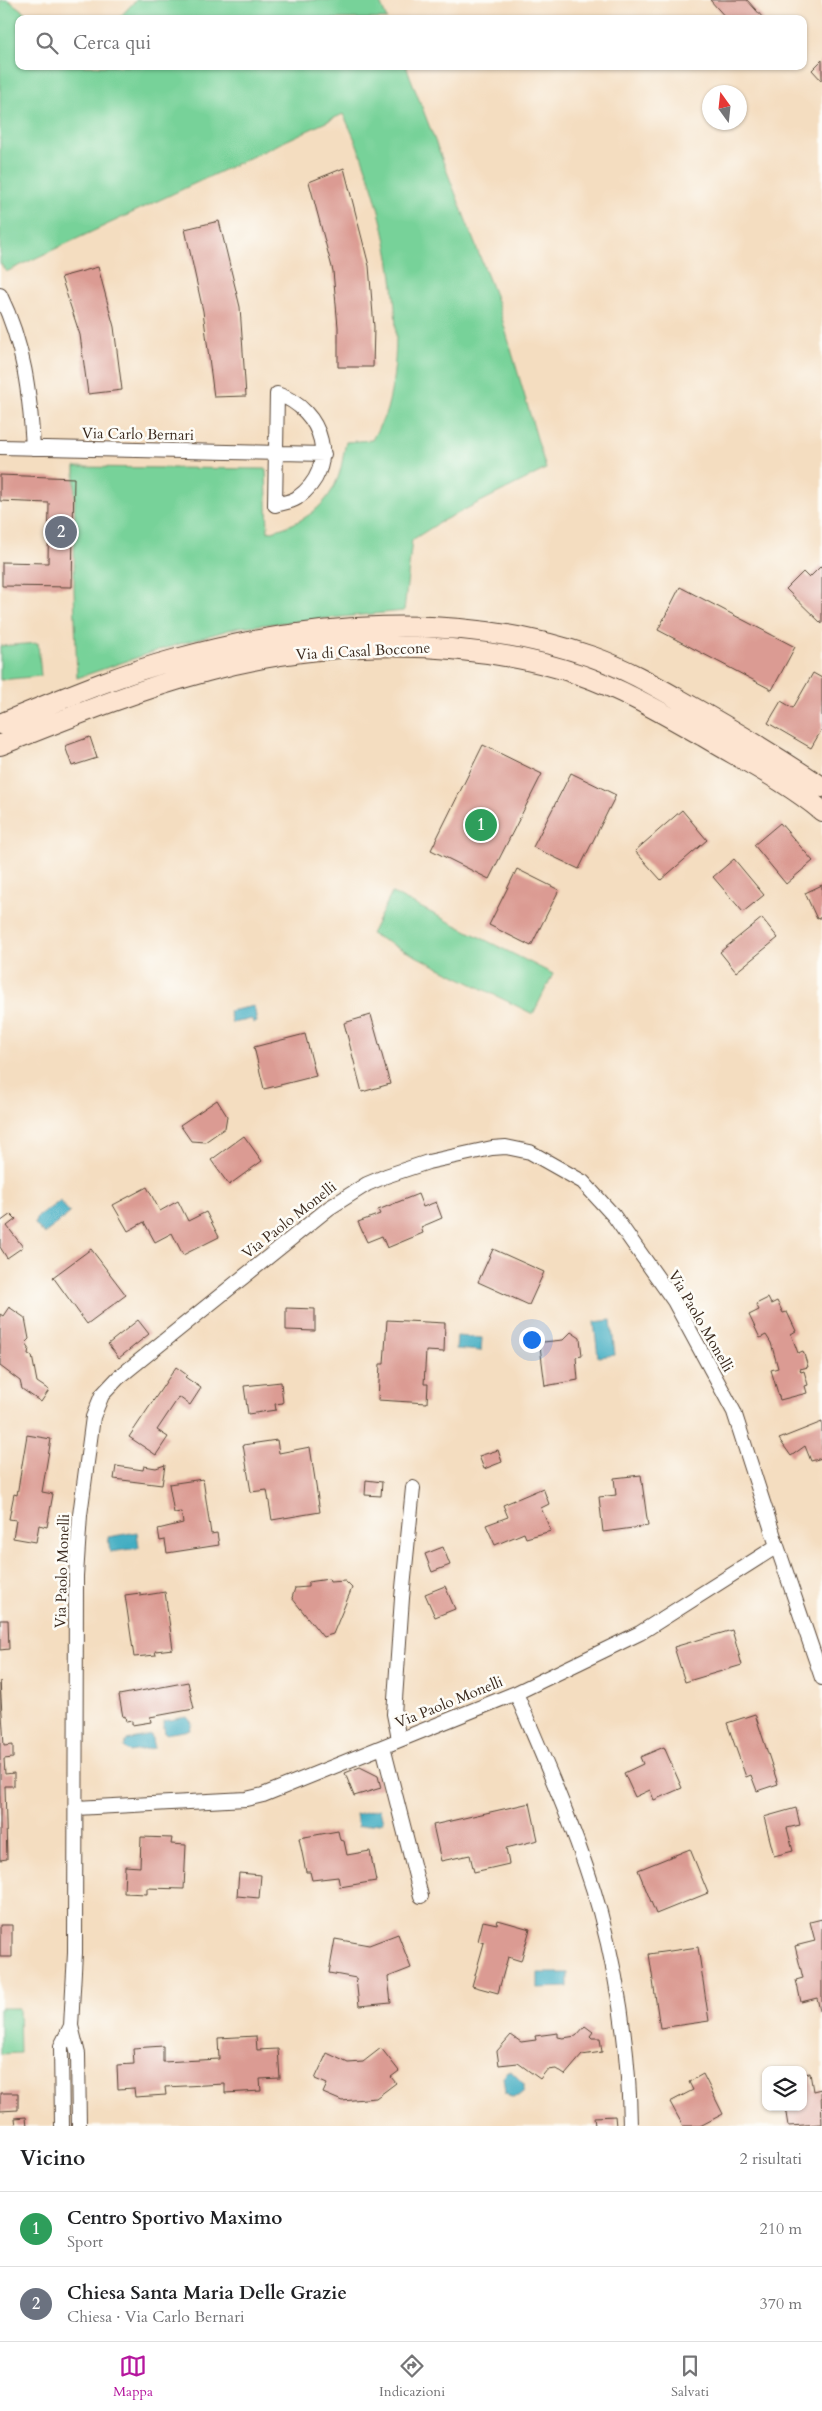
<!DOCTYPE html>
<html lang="it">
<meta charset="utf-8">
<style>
:root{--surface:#fff;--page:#f6f6f6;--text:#202124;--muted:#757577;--line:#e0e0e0;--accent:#b5179e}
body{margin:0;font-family:Cardo,serif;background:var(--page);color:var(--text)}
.controls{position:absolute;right:15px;bottom:15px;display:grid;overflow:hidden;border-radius:10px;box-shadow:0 1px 4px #0004}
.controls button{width:45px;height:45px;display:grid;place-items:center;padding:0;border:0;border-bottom:1px solid var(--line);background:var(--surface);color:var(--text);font:25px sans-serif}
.compass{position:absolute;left:702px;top:85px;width:45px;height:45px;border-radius:50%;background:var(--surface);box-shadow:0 1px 4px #0004;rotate:345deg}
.you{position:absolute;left:531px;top:1339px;width:18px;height:18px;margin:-12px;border:4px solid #fff;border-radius:50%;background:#1a73e8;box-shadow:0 0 0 8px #1a73e833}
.badge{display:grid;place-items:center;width:32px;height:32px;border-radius:50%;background:var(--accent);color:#fff;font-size:16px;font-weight:700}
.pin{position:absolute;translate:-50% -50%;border:2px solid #fff;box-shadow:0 1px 5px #0006}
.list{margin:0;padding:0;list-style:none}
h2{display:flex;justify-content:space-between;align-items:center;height:65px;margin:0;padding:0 20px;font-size:21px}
h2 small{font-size:16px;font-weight:400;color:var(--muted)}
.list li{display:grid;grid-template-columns:32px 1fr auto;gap:15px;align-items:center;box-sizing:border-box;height:75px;padding:0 20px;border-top:1px solid var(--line)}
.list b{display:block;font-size:19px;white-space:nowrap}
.list p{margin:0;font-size:16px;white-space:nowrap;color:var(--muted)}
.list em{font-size:16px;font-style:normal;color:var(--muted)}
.icon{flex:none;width:28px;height:28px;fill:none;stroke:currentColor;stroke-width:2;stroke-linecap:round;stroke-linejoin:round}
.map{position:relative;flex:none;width:822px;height:2126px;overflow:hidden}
.search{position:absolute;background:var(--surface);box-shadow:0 1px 4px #0004;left:15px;right:15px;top:15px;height:55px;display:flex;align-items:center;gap:12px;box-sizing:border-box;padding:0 18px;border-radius:10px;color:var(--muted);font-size:19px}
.sheet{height:215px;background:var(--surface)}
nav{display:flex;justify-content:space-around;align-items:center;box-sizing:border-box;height:70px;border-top:1px solid var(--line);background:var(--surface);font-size:14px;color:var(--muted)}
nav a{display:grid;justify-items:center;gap:2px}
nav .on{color:var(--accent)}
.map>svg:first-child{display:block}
.green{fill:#77d299;stroke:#597e5c}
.water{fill:#42adc2;stroke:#3e6c70}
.building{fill:#db9b93}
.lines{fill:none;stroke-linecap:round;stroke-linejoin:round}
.street-casing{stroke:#574536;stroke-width:16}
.secondary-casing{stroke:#574536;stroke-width:22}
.street{stroke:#fff;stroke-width:14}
.secondary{stroke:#fde4d0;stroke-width:20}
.labels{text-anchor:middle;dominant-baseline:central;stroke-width:5;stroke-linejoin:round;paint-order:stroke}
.street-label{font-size:15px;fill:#3b2a1e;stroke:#fdfcf7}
</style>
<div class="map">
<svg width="822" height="2126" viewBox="0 0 822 2126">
<rect width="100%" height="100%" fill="#fdfcf7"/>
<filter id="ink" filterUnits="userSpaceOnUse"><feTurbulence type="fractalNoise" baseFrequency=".02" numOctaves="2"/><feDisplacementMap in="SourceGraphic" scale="10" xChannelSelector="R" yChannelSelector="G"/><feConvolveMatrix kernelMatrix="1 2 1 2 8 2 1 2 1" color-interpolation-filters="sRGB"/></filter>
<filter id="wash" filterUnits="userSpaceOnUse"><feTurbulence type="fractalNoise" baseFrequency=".0096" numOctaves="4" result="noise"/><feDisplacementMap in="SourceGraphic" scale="20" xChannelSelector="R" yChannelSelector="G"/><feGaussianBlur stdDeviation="1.12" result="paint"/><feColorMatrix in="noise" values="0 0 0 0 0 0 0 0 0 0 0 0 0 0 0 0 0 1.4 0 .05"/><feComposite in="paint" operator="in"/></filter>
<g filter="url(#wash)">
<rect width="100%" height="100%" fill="#f4ddc0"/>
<path class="green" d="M0,0H8L34,19H19V66H406L496,298L546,469L442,521L412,540L404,611L239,627L159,650L77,678L74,590L75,467L266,469L268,532C298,525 325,510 337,480C342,469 343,454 346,442L372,440C377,430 384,419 387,409C411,321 383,193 343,114L6,272L0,263Z
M136,0H379L387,19H118Z
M38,643L41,676L0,680V646Z
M392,893L553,974L533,1014L371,934Z
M0,2008H19L20,2053L0,2054Z"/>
<path class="water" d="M254,1006L257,1022L253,1023L252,1019L232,1023L229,1011Z
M60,1201L70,1213L44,1234L35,1224L36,1218Z
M611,1320L615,1355L598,1357L594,1322Z
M457,1336L482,1338L481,1351L456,1349Z
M137,1532L139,1548L110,1552L108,1537Z
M187,1717L192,1723L190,1730L165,1734L163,1721Z
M151,1735L154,1748L129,1752L124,1747L127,1740Z
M380,1809L383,1822L358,1827L356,1814Z
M538,1973H568V1987L538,1988Z
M507,2071H511L524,2084V2091L518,2096L511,2097L505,2092L503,2077Z"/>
<g id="blocks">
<path class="building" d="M710,0H747L764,19H727Z
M822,60V81L812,70Z
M344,168L369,266L374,327L373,367H338V327L333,271L309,182Z
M219,221L240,307L246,396L214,397L203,311L185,229Z
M98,267L114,327L122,390L88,394L80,335L61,277Z
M0,475L74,478L72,587L2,586V562L48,563L49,503L0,501Z
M822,565V624L786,589L803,572L809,578Z
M680,587L795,647L772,690L658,630Z
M813,673L822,678V729L811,748L768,723L781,701L793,708Z
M90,737L97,758L72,766L65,746Z
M483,745L542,774L489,879L431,850Z
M571,773L616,795L579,869L533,847Z
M682,810L707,840L661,880L635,851Z
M780,823L813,861L786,884L754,845Z
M734,859L764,895L743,912L713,877Z
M517,869L559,890L531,946L489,925Z
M822,885V917L817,919L805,893Z
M762,918L778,938L736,972L720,952Z
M371,1015L390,1084L362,1092L344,1023Z
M305,1034L316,1076L264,1089L254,1047Z
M217,1100L227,1116L225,1128L205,1142L191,1141L180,1125Z
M244,1136L262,1161L229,1185L211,1160Z
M147,1187L160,1211L178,1201L188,1221L206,1212L219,1237L183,1255L172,1233L155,1242L144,1222L128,1231L113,1205Z
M418,1194L423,1207L436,1202L442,1218L421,1227L423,1233L387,1248L382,1236L367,1242L358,1222L380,1214L378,1210Z
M11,1214L16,1219L7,1226L23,1247L7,1258L0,1247V1222Z
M91,1249L126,1295L87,1324L53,1277Z
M493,1249L544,1272L529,1305L478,1282Z
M768,1298L771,1304L777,1301L783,1313L787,1312L796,1331L791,1334L798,1353L803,1351L808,1367L800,1369L801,1372L804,1371L808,1385L805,1386L807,1393L780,1400L771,1370L778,1368L771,1343L766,1335L760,1338L749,1315L759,1310L756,1304Z
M9,1307L25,1318L29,1339L25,1343L29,1348L28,1354L32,1356L37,1382L49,1390L41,1402L22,1389L20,1381L0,1366V1314L3,1316Z
M286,1308L315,1309V1331L286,1330Z
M138,1320L149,1334L119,1358L108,1344Z
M387,1320L445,1323L444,1352L426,1351L424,1384H428L427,1403L378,1400L380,1364H384Z
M571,1332L580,1338L582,1356L576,1357L578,1380L545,1386L540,1346L543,1342L563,1340Z
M176,1367L187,1375L185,1377L201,1388L190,1405L179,1397L157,1430L168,1437L156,1455L129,1437Z
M281,1382L283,1403L275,1404L276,1410L248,1414L244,1386Z
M822,1422V1458L811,1461L805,1446L791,1456L779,1439Z
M27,1435L51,1439L42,1492L53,1494L47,1527L39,1525L36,1542L13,1538L16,1520L9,1519L14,1494L17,1495Z
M277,1440L279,1453L310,1447L320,1512L272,1520L267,1490L251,1492L243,1445Z
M498,1450L502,1462L484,1469L479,1456Z
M165,1465L162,1485L114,1479L116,1466L143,1470L144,1466L156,1468Z
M641,1475L648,1526L603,1532L599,1497L616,1495L614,1478Z
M203,1479L211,1534L217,1533L219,1545L167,1553L165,1540L160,1541L158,1529L183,1523L181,1512L174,1513L169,1484Z
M366,1480L382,1482L381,1496L365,1495Z
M543,1488L549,1504L541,1508L551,1531L526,1538L524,1533L495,1545L486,1525L508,1517L503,1505Z
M443,1547L450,1565L432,1572L425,1554Z
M329,1579L330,1582L345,1581L352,1588L333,1634L323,1637L292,1598L295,1588L308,1587V1582Z
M445,1586L455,1609L435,1617L425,1594Z
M165,1592L173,1649L155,1651L156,1655L134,1657L125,1595L140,1593V1596Z
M0,1620H8L9,1649L0,1650Z
M732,1630L742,1665L685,1682L674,1647Z
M0,1681L4,1746L13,1745V1758L4,1759L5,1774L14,1773V1786H5L7,1859L0,1860Z
M188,1682L194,1709L150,1717L151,1722L132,1725V1721L126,1722L125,1716L123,1717L119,1695Z
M755,1714L778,1784L757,1791L751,1775L746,1777L727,1723Z
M664,1747L682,1788L654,1800L650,1790L635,1797L624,1773L643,1764L640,1757Z
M360,1767L378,1776L381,1788L354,1796L345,1773Z
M530,1803L538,1840L506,1848L509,1864L474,1872L470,1855L441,1861L433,1825Z
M796,1808L800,1825L787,1828L793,1851L774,1856L764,1817Z
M338,1831L340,1840L344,1841L347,1855L370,1851L376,1881L340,1887L338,1877L312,1880L310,1872H306L299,1838Z
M141,1837L172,1838L171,1844L186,1845L184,1889L147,1888V1894L124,1893L125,1866L140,1867Z
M690,1849L708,1893L656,1914L638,1870Z
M239,1873L261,1875L259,1898L237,1896Z
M822,1919V2015H821L817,1998L801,2002L796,1980L803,1978L795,1946L815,1941L810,1922Z
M498,1920L530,1929L521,1961L508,1957L498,1993L472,1986L484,1943L478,1941L483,1921L497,1924Z
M0,1925H12V1957H0Z
M398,1934L411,1968L388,1977L391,2003L359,2006L356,1978L329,1973L335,1939L369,1945Z
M698,1947L709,2021L660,2028L649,1954Z
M585,2026L593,2032L590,2036L592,2038H600L602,2052L582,2055L565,2075L556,2069L547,2070L540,2079L518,2063L499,2065L497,2051L511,2035L521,2042L536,2040L535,2036L558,2033V2037L563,2038L576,2036Z
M256,2036L257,2050L278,2049L280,2078L260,2079L261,2091L225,2093V2084L165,2087L166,2095L135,2097L134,2088L118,2089L117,2065L134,2064L133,2048L163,2046V2062L219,2059L218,2038Z
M381,2048L399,2071L391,2077L396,2083L376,2098L342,2101L323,2093L327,2084L315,2079L327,2053L348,2063L363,2062Z
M810,2073L813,2091L821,2089L822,2124L788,2126L785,2107H803V2074Z
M703,2074L723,2114L700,2126H683L670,2102L693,2090L689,2082Z
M0,2093H18V2110L0,2111Z
M615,2116L616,2126H595L594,2117Z
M26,2117L27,2126H16L15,2118Z"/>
</g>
</g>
<g filter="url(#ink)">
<use href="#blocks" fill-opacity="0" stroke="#574536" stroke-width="1"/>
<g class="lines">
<g class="street-casing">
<path id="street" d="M0,295C24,344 30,394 33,448
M277,394C323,409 341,467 297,498C291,502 282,503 275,505Z
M0,447L324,454
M399,1739L394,1714L402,1598L413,1488
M383,1747L421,1896
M76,1808L246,1799L263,1795L516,1693
M71,2026L78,2054L79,2126
M62,2126L61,2046L71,2026L75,1953L76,1576L80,1515L93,1417L102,1395L118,1378L329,1208L367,1184L386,1176L428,1162L492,1148L506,1147L530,1152L583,1182L614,1216L674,1301L734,1412L777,1546L822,1678
M630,2126C629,2054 619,1982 600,1912C579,1837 546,1764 516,1693L640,1633L777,1546"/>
</g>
<g class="secondary-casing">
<path id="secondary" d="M0,724C57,701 114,676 173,660C307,622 460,610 593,657C624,668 652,684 680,700C728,727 776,756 822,787
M0,745C68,718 136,690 207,671C324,639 466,636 581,675C624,690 664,714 703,736C743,760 786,781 822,811"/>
</g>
<use href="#street" class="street"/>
<use href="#secondary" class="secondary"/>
</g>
</g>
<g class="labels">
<g class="street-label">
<text transform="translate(138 434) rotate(1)">Via Carlo Bernari</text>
<text transform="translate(363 651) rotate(-3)">Via di Casal Boccone</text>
<text transform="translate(289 1220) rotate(-38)">Via Paolo Monelli</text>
<text transform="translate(701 1321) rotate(60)">Via Paolo Monelli</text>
<text transform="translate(62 1571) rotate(-88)">Via Paolo Monelli</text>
<text transform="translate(449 1702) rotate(-22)">Via Paolo Monelli</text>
</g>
</g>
</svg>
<div class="controls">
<button><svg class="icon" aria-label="layers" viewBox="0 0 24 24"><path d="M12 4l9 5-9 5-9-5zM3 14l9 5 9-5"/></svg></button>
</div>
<svg class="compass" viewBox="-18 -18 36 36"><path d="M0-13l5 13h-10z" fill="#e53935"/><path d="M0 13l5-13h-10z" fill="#757577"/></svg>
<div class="you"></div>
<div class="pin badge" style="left:481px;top:825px;background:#2e9e5b">1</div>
<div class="pin badge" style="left:61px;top:532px;background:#6b7280">2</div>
<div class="search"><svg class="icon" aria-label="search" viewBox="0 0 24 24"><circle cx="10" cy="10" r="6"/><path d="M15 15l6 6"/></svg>Cerca qui</div>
</div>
<section class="sheet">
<h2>Vicino<small>2 risultati</small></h2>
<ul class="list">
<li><span class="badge" style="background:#2e9e5b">1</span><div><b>Centro Sportivo Maximo</b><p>Sport</p></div><em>210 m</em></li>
<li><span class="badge" style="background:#6b7280">2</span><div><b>Chiesa Santa Maria Delle Grazie</b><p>Chiesa · Via Carlo Bernari</p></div><em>370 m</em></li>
</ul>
</section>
<nav>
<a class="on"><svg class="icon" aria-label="map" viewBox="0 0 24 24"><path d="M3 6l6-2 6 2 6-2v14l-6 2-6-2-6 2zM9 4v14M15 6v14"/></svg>Mappa</a>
<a><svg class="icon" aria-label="directions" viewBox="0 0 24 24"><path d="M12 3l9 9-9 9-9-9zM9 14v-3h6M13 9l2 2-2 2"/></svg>Indicazioni</a>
<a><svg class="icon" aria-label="saved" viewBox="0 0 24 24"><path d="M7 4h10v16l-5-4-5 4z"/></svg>Salvati</a>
</nav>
